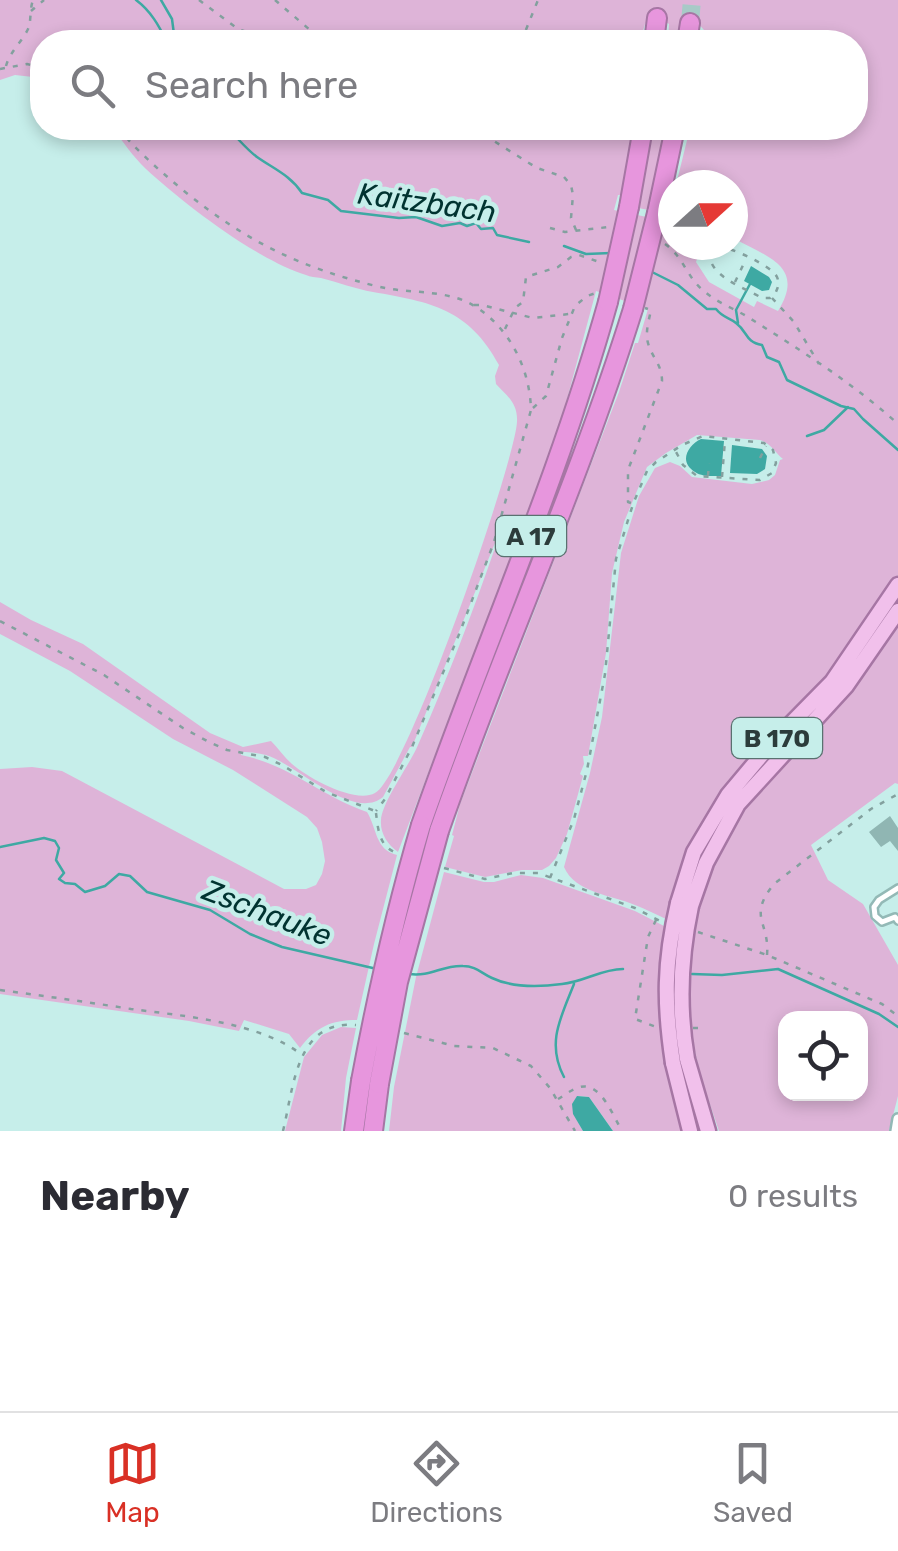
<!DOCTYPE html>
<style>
:root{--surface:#fff;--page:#f7f7f7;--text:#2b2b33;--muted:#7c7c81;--line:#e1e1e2;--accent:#d93025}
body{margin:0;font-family:Rubik,sans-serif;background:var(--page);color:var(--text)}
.controls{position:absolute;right:30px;bottom:30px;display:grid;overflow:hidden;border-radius:20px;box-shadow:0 5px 15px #0003}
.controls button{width:90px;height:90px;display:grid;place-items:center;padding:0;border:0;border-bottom:2px solid var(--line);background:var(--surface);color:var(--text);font:50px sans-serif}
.compass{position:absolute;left:658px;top:170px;width:90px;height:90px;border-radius:50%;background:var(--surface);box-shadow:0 5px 15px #0003;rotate:69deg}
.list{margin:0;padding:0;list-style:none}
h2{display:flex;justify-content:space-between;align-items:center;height:130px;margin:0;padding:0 40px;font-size:42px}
h2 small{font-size:32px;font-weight:400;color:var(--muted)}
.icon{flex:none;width:55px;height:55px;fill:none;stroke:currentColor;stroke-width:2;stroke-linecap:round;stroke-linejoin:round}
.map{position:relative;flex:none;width:898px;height:1131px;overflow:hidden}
.search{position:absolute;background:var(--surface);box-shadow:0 5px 15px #0003;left:30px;right:30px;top:30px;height:110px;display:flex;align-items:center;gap:25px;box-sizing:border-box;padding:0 35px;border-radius:40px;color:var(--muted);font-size:38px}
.sheet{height:280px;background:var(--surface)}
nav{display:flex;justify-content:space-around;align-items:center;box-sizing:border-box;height:140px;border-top:2px solid var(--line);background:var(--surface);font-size:28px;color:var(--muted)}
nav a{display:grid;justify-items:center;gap:5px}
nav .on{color:var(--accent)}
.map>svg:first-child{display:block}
.green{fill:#deb4d8;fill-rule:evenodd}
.water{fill:#3ea9a3}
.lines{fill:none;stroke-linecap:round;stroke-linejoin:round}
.stream{stroke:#3ea9a3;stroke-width:2.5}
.building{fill:#90b6b3}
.highway-tunnel{stroke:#a7cac7;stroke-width:18;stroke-dasharray:18 9;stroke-linecap:butt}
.lane-casing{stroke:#93b9b6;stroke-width:10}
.street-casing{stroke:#93b9b6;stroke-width:14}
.primary-casing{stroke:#a676a4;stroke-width:19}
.highway-casing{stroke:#a676a4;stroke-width:22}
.path{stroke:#83a09e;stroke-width:2.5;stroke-dasharray:5 8;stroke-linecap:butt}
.lane{stroke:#fff;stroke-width:5}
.street{stroke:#fff;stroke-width:9}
.primary{stroke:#f1c0eb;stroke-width:14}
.highway{stroke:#e796dd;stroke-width:18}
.primary-bridge-casing{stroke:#a676a4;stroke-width:19;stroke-linecap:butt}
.highway-bridge-casing{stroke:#a676a4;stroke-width:22;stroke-linecap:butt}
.primary-bridge{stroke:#f1c0eb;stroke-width:14}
.highway-bridge{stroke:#e796dd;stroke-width:18}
.labels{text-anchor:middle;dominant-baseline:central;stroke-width:9;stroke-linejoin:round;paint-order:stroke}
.shield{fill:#c6eeea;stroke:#5a7170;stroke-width:2.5}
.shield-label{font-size:25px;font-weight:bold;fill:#2c3c3b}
.water-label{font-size:30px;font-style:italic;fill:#003330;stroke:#c6eeea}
</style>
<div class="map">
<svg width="898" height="1131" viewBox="0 0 898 1131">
<rect width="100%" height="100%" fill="#c6eeea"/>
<path class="green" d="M0,0H898V575L827,680L757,751L720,795L701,825L683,861L666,919C655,914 646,909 635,905C612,895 575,893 564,867L590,773L602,717L621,553L639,496L655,468L670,462L680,466L692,477L752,484L769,480L775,475L780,460L783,459C776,454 772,444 760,440L697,435L666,453L647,467L624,522L612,573L606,653L588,756H583L584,764L580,774L583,776L567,834L556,858L549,866L542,870H522L485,877L445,867L454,836L452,835L460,804L619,392L635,343H638L648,309L596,291L566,403L543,473L398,852C387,844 380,833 381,820C382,802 410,764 418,745C447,679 473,612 496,545L495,543L412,747H410L383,797C353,822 296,764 266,755C258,753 249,752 242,752L241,755C288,764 323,797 367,812C377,828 375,850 397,855L374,944L357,1020C331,1020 316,1027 300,1048L289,1034L244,1020L239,1031L189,1021L0,994V769L32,767L62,771L284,889H306L316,885L322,874L325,861L322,842L317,828L307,817L233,770L173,739L70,671L0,634V602L31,620L83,644L210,733L243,747L271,741C278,748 284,757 292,764C308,778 355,804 375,793C406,777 514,466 517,422C518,403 507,396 496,384L495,376L499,365C469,309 431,302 373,292C355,289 338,282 321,278C316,277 310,277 306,275C257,260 184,204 146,169C133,157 123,141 112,128H633L621,195H618L614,210L670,222L673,210V245H702L696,262L709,282L754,307L757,301L778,311C806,266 767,257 733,238V185H676L690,128H856V42H704V30L695,20L682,29H678L675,42H668L669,24L662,20L649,19L645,24L640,42H42V78L15,75L0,80Z
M652,128H667L649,210L638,208Z
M898,626V784L895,783L811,845L828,880L863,904L898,965V1096L889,1131H719C711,1106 701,1081 696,1056C684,1007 689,958 698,909L697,908L721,846L753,796L844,700ZM786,1018H860V1094H786Z
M444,872L484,882H494L521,875L543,878L635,911L664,926C656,973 657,1017 665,1064H667L687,1131H613L589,1097L578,1096L573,1113L583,1131H389L394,1087L416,977Z
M341,1027L356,1028L346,1078L341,1131H285L304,1057L322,1035Z"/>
<path class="water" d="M751,266L769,277L772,282L769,290L762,291L744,281Z
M701,439L724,441L721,476C713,476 702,477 695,472C678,462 688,445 701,439Z
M732,445L762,449L767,456L765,469L757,474L730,473Z
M577,1096L589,1097L613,1131H583L573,1114L572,1104Z"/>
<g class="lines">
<path class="stream" d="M136,0C151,11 159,26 167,42
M161,0L172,19L175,42
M227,128C237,137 246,149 257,157C274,169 290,175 302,193L328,200L341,211L399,218L416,217L442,226L460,223L467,226L476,223L481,229L493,228L497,235L529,242
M564,246L586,254L611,253
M648,270L678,285L707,309H716C723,318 729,317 736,323C748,332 745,342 762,345L767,357L779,362L787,380L841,406L854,409L863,419L898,450
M738,323L736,310L750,284
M807,436L824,430L848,407
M0,847L44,838L55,841L59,848L56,860L64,873L59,879L65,883L75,884L85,892L105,886L119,874L130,876L147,892L210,910L250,934L282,947L377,969
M409,974C431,977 442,965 463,966C476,966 481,973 492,978C513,988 540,987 562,984C584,982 601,969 623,969
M692,974L722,975L778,969L879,1014L898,1027
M564,1077C546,1043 561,1017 574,984"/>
</g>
<path class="building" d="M890,816L898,828V851L890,841L881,847L869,832Z"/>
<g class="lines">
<path class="highway-tunnel" d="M690,23L692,0"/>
<g class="lane-casing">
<path id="lane" d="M898,888L879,900L874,907L875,916L882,922L895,917L898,921"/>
</g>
<g class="street-casing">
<path id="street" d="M896,1131L898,1119"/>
</g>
<g class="primary-casing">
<path id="primary" d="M678,903L694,852L728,795L770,745L832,682L898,585
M691,906L706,863L738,804L846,686L898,611
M687,1059L708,1131
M673,1063L690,1131"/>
</g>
<g class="highway-casing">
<path id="highway" d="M654,42L657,18
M687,42L690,23
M629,207L643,128
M657,213L675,128
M421,825C482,650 558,481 608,302
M439,831C500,655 578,486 633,309
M354,1131L361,1081
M373,1131L379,1084"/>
</g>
<path class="path" d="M199,0L238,29L275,42
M275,0L324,42
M31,11L44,0
M521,42L538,0
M6,66C10,51 23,41 29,27C31,19 30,8 33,0
M0,69L27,64L42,68
M118,128C138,152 160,171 184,191C247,242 301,268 380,287C411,294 449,289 476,307C510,329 530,369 531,410L494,542L460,632L412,747L385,799L376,811
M473,128L537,168L564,177L571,185L573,195L571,218L576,230
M550,228L565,232L609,227
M665,244C683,256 687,278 704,291C717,303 736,309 751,319C802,351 854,384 898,424
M718,247C729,246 772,266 777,277C780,284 778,287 775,294L770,298H762C743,287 710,277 709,253Z
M735,282L746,259
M772,298L794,322L819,364
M474,305H482L533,318L569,314
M505,329L515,308L523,302L526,277L558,267L571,257L579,255L602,263
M533,408L546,396L562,338L575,306L587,296L596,293
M760,458L766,446
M708,476L709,463
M722,477L725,440
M631,503L628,502V470L662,381C662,364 652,358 648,343C645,332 649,320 651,310L645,308
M0,621L104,675L183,728L209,742L227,750L265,757L282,765L326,792L375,811
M376,813C378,829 379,847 397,853
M444,868L485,879L513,873H538L635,908L662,922
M550,878L574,819L587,770L605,674L616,559L633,504L647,471L656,462L682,445L703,436L764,443L773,450L776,463L772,473L760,480L697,476L683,465L675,450
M656,920L648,937L635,1019L659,1028
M698,932L767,955L882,1004L898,1016
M767,955C770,922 747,917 774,884L871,809L898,794
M0,990C44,996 87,1002 131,1009C183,1016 260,1022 302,1055
M693,1028H701
M404,1033L454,1046L493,1048L531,1066L550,1088L575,1131
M558,1099C565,1095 572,1089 580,1087C601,1082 613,1116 622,1131
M283,1131C294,1086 296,1020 356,1025"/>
<use href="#lane" class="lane"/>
<use href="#street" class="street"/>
<use href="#primary" class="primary"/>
<use href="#highway" class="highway"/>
<g class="primary-bridge-casing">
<path id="primary-bridge" d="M687,1059C678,1007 680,958 691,906
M673,1063C664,1004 664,962 678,903"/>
</g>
<g class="highway-bridge-casing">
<path id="highway-bridge" d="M608,302L629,207
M633,309L657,213
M361,1081C377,995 396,910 421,825
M379,1084L398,982L439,831"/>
</g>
<use href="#primary-bridge" class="primary-bridge"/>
<use href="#highway-bridge" class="highway-bridge"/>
</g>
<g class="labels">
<g class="shield">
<rect x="496" y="516" width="70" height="40" rx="8"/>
<rect x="732" y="718" width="90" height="40" rx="8"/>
</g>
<g class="shield-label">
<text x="531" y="536">A 17</text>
<text x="777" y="738">B 170</text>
</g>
<g class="water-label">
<text transform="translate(427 203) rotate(8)">Kaitzbach</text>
<text transform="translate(267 913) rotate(21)">Zschauke</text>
</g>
</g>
</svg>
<div class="controls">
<button><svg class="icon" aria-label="locate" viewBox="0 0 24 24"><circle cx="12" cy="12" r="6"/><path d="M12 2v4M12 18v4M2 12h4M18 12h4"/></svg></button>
</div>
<svg class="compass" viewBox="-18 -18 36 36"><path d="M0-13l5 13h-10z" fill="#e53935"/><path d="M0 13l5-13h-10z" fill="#7c7c81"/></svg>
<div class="search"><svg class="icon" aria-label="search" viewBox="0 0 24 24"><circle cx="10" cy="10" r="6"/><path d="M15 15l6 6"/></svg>Search here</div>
</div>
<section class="sheet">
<h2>Nearby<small>0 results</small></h2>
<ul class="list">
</ul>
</section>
<nav>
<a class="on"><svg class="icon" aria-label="map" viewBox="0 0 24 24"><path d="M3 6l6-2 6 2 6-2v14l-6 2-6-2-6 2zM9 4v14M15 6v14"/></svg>Map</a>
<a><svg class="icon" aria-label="directions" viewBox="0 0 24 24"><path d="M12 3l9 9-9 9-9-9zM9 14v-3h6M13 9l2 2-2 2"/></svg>Directions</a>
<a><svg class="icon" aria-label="saved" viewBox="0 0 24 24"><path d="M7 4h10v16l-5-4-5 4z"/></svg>Saved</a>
</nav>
